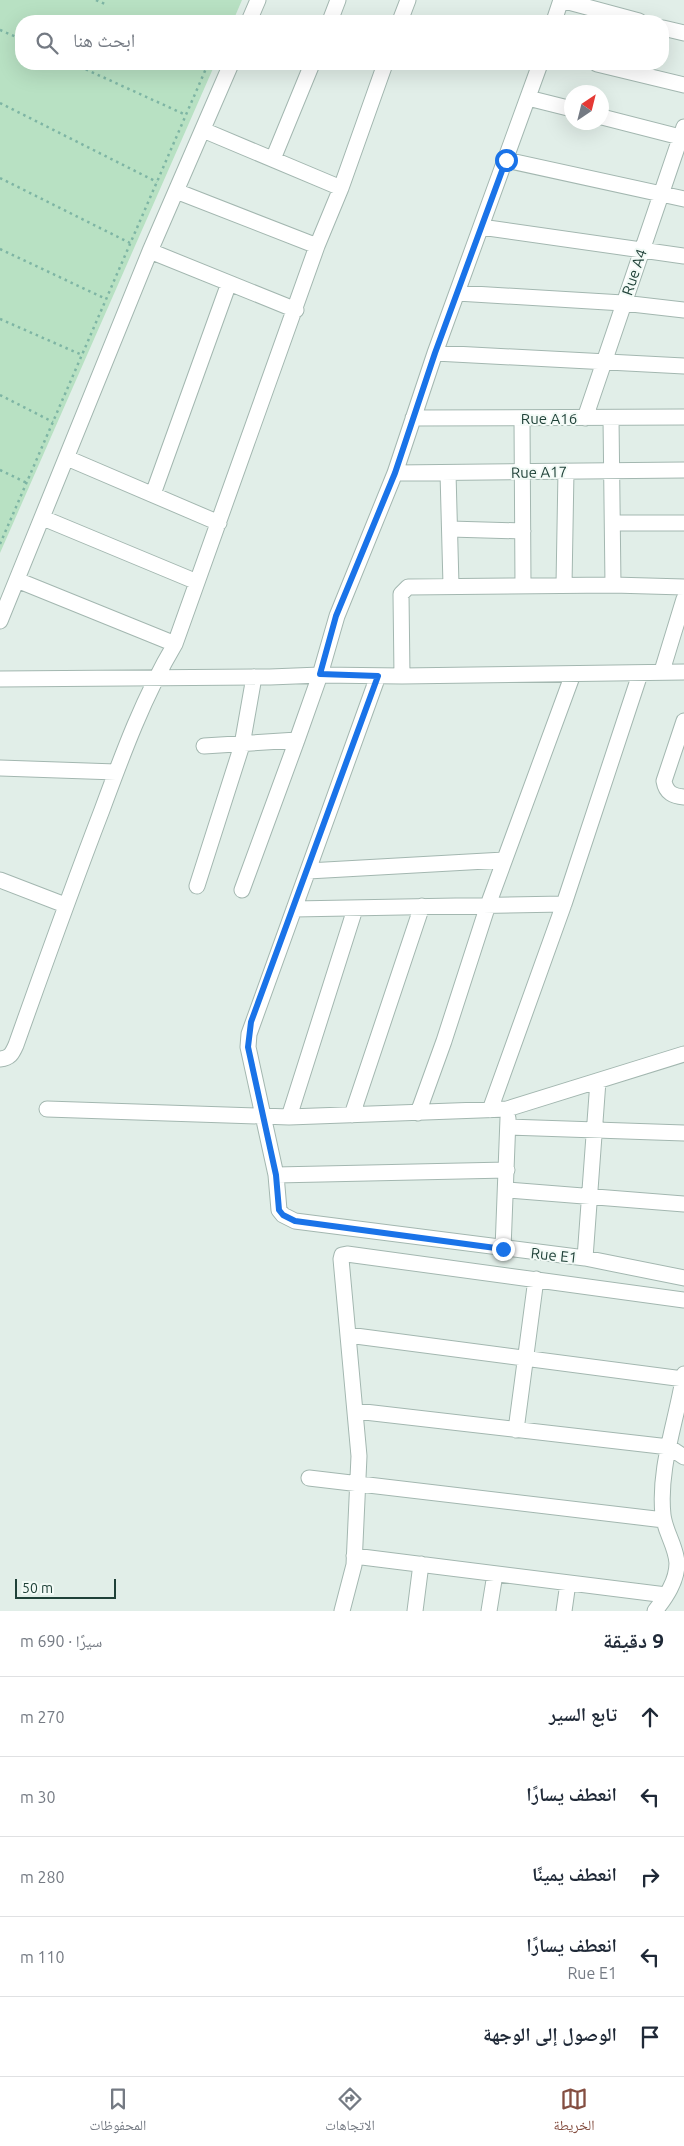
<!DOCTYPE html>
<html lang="ar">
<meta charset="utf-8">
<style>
:root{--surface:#fff;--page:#f2f2f3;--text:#1f2937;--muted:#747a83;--line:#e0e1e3;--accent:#844e41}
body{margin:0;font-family:Ubuntu,"Noto Naskh Arabic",sans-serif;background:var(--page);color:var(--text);direction:rtl}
.compass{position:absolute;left:564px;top:85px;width:45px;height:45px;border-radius:50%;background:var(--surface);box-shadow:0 5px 20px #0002;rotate:35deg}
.scale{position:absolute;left:15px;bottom:12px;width:101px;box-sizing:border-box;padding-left:5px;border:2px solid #1f4138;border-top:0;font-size:14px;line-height:18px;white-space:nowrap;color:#1f4138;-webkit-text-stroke:4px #f2faf6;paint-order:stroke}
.stop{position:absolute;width:15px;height:15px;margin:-11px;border:4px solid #1a73e8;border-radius:50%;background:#fff}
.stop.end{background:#1a73e8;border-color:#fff;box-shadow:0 1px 5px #0008}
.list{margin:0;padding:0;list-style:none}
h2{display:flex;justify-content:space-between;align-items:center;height:65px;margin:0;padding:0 20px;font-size:21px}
h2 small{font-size:16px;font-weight:400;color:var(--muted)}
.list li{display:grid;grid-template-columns:32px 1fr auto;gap:15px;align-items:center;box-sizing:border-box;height:80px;padding:0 20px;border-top:1px solid var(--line)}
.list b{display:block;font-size:19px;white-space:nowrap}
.list p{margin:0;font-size:16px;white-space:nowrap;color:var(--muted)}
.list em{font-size:16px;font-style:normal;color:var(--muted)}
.icon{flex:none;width:28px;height:28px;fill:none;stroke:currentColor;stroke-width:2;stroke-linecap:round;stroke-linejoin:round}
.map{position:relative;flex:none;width:684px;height:1611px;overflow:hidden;direction:ltr}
.search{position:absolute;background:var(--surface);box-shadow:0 5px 20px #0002;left:15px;right:15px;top:15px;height:55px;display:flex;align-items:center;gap:12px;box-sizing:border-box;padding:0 18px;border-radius:20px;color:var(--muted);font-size:19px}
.sheet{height:465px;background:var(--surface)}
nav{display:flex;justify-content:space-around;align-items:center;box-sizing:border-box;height:70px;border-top:1px solid var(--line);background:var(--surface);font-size:14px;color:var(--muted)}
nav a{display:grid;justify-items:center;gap:2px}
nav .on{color:var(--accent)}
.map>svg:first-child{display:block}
.green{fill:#b8e1c3}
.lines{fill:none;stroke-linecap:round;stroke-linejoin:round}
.minor-casing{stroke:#a3b7b0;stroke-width:17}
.path{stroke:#7eb5a4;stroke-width:2.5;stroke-dasharray:2.5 4;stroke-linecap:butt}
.minor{stroke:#fff;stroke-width:15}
.route{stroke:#1a73e8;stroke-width:6}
.labels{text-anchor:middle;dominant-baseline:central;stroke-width:4;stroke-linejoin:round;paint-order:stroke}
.street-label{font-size:15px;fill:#1f4138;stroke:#f2faf6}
</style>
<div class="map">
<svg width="684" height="1611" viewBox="0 0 684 1611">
<rect width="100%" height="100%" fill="#e1eee8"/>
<path class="green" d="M0,0H242L233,21H21V64H215L0,553Z"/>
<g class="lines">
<g class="minor-casing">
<path id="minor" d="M561,0L639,21
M249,21L258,0
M330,21L338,0
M400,21L408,0
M554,21L561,0
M663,28L684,33
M597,64L684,85
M528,98L572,109
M602,117L684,138
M203,130L341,188
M273,159L312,64
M506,160L684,199
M176,191L317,246
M481,227L684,256
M150,251L296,310
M457,293L623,303L684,310
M435,353L684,366
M413,418L684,417
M585,418L684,127
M611,418L613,585
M522,419L523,585
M67,458L219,523
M395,473L684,470
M448,473L451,585
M153,494L229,283
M43,518L197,582
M613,523H684
M450,529L523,531
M17,580L175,644
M564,585L566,471
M0,621L150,251L231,64
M662,671L684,599
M378,676L249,1034L248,1047L276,1175L279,1210L283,1215L295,1221L585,1258L684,1278
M402,676L401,594L408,587L613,585L684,587
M0,679L270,677L320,675L402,676L684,672
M684,721L664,781C666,793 673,796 684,797
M204,746L297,740
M0,768L116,772
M308,871L504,860
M0,880L65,905
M197,886L242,745L254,677
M242,890L297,740L320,675L337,616L395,473L435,353L540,64
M294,909L564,904
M0,1059C10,1058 12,1054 16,1045C44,966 72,888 102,810C123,753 144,696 175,644L317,246L341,188L385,64
M47,1109L289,1117L507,1109L684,1054
M490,1110L564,904L640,674
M418,1113L444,1041L488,905L573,674
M352,1115L422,906
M289,1117L355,909
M508,1127L684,1133
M276,1175L507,1170
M507,1190L684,1204
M503,1249L508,1118
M585,1258L598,1081
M348,1335L684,1379
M356,1411L669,1447L684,1457
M516,1430L536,1279
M309,1478L664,1520
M354,1556L666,1595
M342,1611L354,1565L359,1456L341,1259L342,1255L347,1254L684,1300
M415,1611L421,1564
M489,1611L495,1574
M564,1611L568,1583
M655,1611C666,1597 677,1581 677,1563C676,1546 665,1532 663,1515C658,1468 677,1420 684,1374"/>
</g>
<path class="path" d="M96,0L107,5
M0,30L21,39
M74,64L186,115
M0,103L157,182
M0,178L130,243
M0,249L106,299
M0,319L82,355
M0,395L53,422
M0,470L27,483
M0,544L208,64"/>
<use href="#minor" class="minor"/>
</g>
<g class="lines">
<path class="route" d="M503,1249L295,1221L283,1215L279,1210L276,1175L248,1047L251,1022L378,676L320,674L336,616L395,473L435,353L506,160"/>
</g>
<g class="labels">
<g class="street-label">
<text transform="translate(634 272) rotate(-71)">Rue A4</text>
<text x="549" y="418">Rue A16</text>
<text transform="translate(539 472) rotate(-1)">Rue A17</text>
<text transform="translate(554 1255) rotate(6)">Rue E1</text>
</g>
</g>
</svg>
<svg class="compass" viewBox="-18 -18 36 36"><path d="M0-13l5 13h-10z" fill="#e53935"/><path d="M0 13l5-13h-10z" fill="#747a83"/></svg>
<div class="scale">50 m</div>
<div class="stop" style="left:506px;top:160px"></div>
<div class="stop end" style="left:503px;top:1249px"></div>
<div class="search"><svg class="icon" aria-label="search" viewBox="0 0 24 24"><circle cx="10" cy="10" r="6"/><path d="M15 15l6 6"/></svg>ابحث هنا</div>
</div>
<section class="sheet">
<h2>9 دقيقة<small>سيرًا · 690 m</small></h2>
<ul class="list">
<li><svg class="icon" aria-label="ahead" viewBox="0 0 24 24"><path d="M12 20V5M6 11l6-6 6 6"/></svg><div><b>تابع السير</b></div><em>270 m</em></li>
<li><svg class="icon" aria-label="left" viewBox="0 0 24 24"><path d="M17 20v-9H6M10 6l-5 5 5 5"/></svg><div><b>انعطف يسارًا</b></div><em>30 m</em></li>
<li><svg class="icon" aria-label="right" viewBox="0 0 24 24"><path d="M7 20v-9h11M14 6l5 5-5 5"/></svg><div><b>انعطف يمينًا</b></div><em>280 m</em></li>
<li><svg class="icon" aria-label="left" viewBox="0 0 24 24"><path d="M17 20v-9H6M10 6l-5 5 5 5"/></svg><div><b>انعطف يسارًا</b><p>Rue E1</p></div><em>110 m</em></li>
<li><svg class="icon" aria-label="arrive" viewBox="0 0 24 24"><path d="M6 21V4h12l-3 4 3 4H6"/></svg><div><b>الوصول إلى الوجهة</b></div></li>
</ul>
</section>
<nav>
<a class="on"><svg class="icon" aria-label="map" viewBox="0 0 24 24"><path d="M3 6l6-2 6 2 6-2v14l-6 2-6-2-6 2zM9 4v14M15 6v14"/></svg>الخريطة</a>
<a><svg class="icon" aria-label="directions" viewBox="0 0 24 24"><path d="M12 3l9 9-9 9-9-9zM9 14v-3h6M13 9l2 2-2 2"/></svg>الاتجاهات</a>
<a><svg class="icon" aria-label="saved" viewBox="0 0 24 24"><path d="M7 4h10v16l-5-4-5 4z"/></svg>المحفوظات</a>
</nav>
